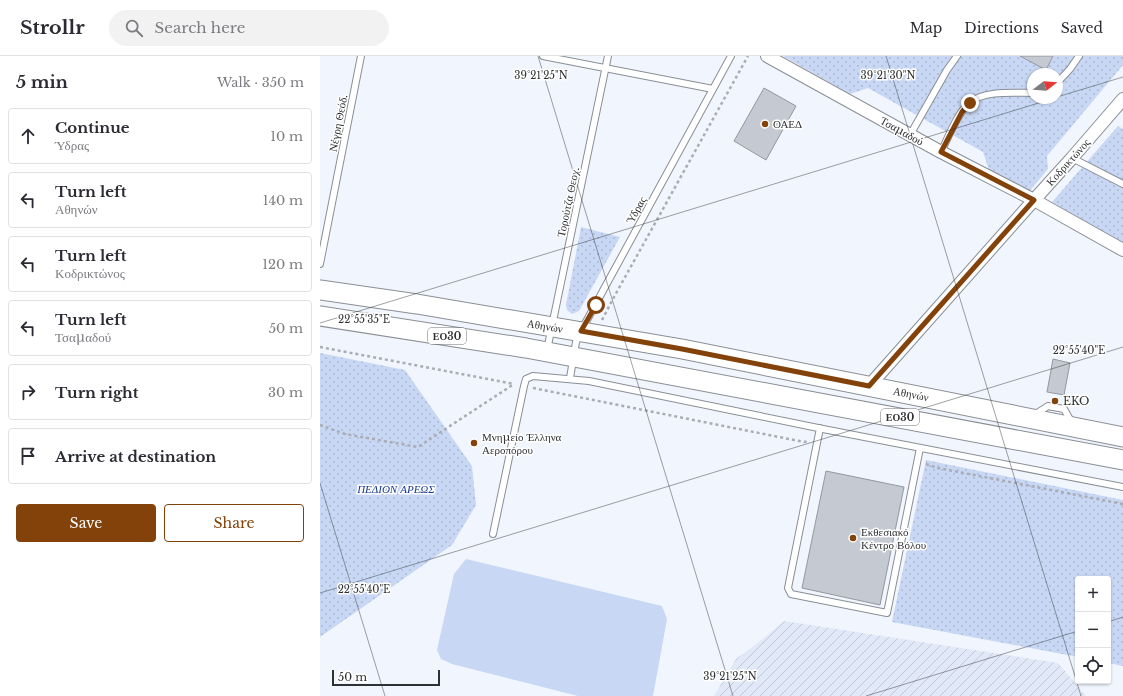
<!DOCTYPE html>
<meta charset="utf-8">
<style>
:root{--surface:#fff;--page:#f2f2f3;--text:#2b2b33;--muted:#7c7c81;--line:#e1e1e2;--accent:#82420a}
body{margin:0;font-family:"Libre Baskerville",serif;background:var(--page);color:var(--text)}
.controls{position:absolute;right:12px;bottom:12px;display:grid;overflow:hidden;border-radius:4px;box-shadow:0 1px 3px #0004}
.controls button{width:36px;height:36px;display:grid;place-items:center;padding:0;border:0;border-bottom:1px solid var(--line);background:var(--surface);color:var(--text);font:20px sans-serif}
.compass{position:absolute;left:707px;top:12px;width:36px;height:36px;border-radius:50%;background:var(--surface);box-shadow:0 1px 3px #0004;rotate:73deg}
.scale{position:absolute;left:12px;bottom:10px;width:108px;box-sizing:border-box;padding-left:4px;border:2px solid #2f3033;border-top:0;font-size:11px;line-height:14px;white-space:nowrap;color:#2f3033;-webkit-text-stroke:3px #fff;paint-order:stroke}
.stop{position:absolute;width:12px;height:12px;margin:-9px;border:3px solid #82420a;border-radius:50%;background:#fff}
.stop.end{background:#82420a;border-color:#fff;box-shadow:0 1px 4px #0008}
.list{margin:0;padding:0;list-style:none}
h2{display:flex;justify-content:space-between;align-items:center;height:52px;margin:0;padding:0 16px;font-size:17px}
h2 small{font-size:13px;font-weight:400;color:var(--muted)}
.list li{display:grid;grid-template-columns:26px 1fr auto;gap:12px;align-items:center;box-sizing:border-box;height:56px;margin:0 8px 8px;padding:0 8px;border:1px solid var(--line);border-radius:4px}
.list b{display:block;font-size:15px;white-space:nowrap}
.list p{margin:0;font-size:13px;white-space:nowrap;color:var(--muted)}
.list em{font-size:13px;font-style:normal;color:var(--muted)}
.actions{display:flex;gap:8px;padding:12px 16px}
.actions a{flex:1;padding:9px 0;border:1px solid var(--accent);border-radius:4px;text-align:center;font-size:14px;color:var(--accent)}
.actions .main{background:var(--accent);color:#fff}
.icon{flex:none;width:22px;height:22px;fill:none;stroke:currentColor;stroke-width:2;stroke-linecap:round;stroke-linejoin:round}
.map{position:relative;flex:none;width:803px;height:640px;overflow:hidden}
header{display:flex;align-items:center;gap:24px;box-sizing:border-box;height:56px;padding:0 20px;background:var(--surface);border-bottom:1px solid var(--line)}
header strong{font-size:19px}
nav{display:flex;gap:22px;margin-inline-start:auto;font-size:14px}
.search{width:280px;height:36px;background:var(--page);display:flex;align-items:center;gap:10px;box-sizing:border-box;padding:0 14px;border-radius:22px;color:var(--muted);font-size:15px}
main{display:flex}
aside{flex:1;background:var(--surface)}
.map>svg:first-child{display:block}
.industrial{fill:url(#industrial-furrows)}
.green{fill:url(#green-dots);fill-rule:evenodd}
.pitch{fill:#c8d7f4}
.building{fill:#c5c9d1;stroke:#93979e}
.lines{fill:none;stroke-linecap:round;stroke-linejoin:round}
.lane-casing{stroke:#8a8e95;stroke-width:8}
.street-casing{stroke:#8a8e95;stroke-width:14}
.primary-casing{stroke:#8a8e95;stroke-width:21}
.path{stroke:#aaadb3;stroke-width:2.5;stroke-dasharray:3 3;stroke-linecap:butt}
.lane{stroke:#fff;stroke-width:6}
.street{stroke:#fff;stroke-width:12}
.primary{stroke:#fff;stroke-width:19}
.route{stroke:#82420a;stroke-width:5}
.ticks{fill:none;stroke:#2f3033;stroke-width:1;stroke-opacity:0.45}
.poi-dot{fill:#82420a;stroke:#fff;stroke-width:1.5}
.labels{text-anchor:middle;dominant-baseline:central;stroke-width:3;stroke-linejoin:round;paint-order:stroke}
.shield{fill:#fff;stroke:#6d6e70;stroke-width:1}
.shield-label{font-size:10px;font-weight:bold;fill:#2f3033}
.street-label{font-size:11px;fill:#2f3033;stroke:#fff}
.poi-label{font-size:11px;fill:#2f3033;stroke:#fff;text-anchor:start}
.park-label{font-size:11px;font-style:italic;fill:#173a90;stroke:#fff}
.ticks-label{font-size:10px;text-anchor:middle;fill:#2f3033;stroke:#fff;stroke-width:3;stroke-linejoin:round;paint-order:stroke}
</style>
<header>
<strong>Strollr</strong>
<div class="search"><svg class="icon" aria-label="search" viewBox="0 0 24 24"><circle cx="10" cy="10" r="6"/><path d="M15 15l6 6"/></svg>Search here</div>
<nav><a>Map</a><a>Directions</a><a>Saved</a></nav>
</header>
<main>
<aside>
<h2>5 min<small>Walk · 350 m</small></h2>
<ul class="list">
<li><svg class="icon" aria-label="ahead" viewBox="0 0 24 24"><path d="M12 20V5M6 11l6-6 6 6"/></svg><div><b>Continue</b><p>Ύδρας</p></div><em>10 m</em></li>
<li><svg class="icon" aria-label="left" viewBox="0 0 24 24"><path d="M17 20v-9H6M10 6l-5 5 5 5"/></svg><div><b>Turn left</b><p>Αθηνών</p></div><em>140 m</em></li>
<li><svg class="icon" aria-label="left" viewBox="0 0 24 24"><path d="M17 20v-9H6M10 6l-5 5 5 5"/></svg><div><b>Turn left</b><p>Κοδρικτώνος</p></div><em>120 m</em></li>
<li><svg class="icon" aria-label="left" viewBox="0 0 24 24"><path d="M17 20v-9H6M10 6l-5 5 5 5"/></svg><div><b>Turn left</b><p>Τσαμαδού</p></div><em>50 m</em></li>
<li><svg class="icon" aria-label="right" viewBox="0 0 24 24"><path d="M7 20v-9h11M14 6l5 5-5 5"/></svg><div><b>Turn right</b></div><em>30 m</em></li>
<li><svg class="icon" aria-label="arrive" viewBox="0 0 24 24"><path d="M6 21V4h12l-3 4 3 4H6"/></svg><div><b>Arrive at destination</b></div></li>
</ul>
<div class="actions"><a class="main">Save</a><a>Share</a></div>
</aside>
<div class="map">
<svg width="803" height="640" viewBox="0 0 803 640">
<defs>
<pattern id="industrial-furrows" width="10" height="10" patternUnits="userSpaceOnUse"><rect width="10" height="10" fill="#e1e8f7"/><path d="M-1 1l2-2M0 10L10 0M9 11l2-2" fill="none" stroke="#c1c7d4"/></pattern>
<pattern id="green-dots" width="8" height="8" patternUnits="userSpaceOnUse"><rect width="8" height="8" fill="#c8d7f4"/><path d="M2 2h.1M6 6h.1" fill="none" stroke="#acb9d2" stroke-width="1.8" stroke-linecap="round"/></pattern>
</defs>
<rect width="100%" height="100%" fill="#f1f5fd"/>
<path class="industrial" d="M464,565L738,607L766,640H394L416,603L439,586Z"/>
<path class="green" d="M463,0H803V9L727,100L728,113L707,138L670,117L663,96L548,32L530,38ZM713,18H737V42H713Z
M798,70L803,73V187L732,146Z
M261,171L300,181L259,255L252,258L247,254L246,249Z
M0,297L85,314L152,410L156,449L132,489L0,581Z
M606,404L803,444V610L788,607V523H758V601L572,566Z"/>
<path class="pitch" d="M146,503L342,550L347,563L333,640H258L132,608L121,603L117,594L134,518Z"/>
<path class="building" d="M700,0H733L726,14Z
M444,32L476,50L446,104L414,85Z
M733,303L750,307L744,339L727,336Z
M506,415L584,431L560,549L482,532Z"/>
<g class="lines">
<g class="lane-casing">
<path id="lane" d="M223,0L393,33
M737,27L750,13L759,0
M590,79L627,14L637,0
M621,96C628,82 637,58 649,47C664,34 694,37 713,37
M752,102L803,128
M0,208L41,0
M227,294L288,0
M250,322L256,286L261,275L411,0
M714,359L728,350L744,353L752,367
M500,372L468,532L471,538L567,557L600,392
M173,478L204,330L206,323L213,320L269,325L503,373L803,431"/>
</g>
<g class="street-casing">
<path id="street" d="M447,0L621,96L714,144L803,194
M549,330L714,144L752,102L803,43"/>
</g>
<g class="primary-casing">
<path id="primary" d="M0,234L97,248L362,293L803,381
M0,260L206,292L803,404"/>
</g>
<path class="path" d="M282,264L294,241L428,0
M0,291L194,328
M213,332L484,386L489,385
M0,369L25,378L98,391L194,328
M606,408L618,412L803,448"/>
<use href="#lane" class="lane"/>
<use href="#street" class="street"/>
<use href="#primary" class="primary"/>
</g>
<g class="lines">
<path class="route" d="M276,249L261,275L362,293L549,330L714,144L621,96L642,56L650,47"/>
</g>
<path class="ticks" d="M218,0L413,640M566,0L761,640M737,41L803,21M0,267L735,42M0,427L65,640M0,537L803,291M788,566L803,561M546,640L758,575"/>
<g class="poi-dot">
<circle cx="445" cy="68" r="4"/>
<circle cx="735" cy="345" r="4"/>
<circle cx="154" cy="387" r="4"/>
<circle cx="533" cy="482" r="4"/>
</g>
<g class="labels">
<g class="shield">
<rect x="108" y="272" width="38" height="16" rx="3"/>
<rect x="561" y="353" width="38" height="16" rx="3"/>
</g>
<g class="shield-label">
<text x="127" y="280">ΕΟ30</text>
<text x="580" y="361">ΕΟ30</text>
</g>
<g class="street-label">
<text transform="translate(18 67) rotate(-79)">Νέγρη Θεόδ.</text>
<text transform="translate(582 75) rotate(29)">Τσαμαδού</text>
<text transform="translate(748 106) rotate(-48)">Κοδρικτώνος</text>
<text transform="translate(248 146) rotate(-78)">Τορούτζα Θεοχ.</text>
<text transform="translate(316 154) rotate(-61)">Ύδρας</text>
<text transform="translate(225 270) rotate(9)">Αθηνών</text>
<text transform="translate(591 338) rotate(11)">Αθηνών</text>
</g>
<g class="poi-label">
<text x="453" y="68">ΟΑΕΔ</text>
<text x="743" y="345">EKO</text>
<text x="162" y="381">Μνημείο Έλληνα<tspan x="162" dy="13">Αεροπόρου</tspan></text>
<text x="541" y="476">Εκθεσιακό<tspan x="541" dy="13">Κέντρο Βόλου</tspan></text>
</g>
<g class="park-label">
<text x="76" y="433">ΠΕΔΙΟΝ ΑΡΕΩΣ</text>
</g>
</g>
<g class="ticks-label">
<text x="221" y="23">39°21'25"N</text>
<text x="568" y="23">39°21'30"N</text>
<text x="44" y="267">22°55'35"E</text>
<text x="759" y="298">22°55'40"E</text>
<text x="44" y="537">22°55'40"E</text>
<text x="410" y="624">39°21'25"N</text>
</g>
</svg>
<div class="controls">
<button>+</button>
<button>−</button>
<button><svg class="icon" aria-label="locate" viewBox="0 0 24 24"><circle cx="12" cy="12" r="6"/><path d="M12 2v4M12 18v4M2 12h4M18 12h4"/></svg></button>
</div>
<svg class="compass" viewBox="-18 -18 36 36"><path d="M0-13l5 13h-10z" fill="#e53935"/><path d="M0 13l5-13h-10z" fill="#7c7c81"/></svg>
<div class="scale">50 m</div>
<div class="stop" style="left:276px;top:249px"></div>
<div class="stop end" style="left:650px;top:47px"></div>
</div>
</main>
